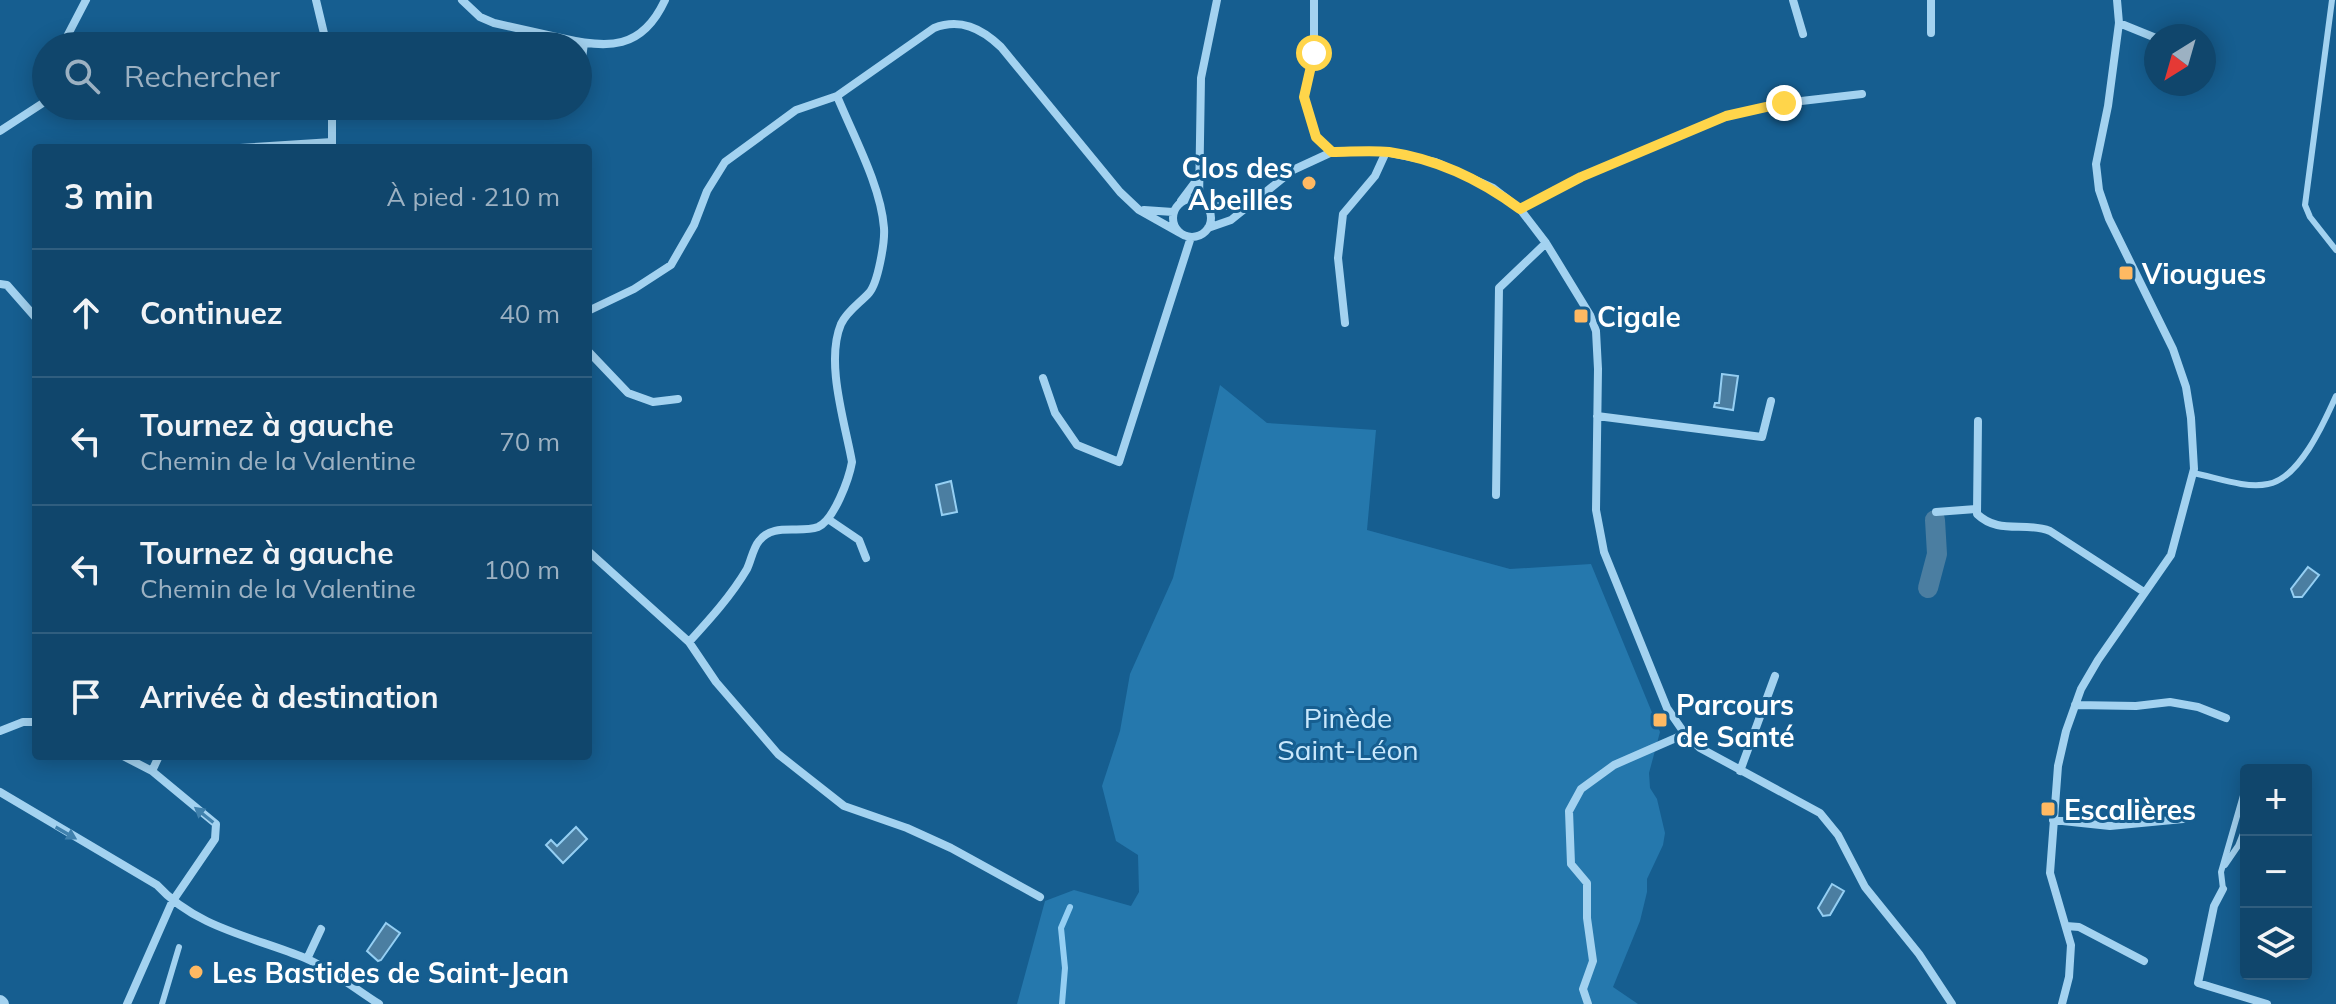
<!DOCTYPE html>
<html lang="fr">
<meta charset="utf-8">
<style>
:root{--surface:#10466c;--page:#1e5074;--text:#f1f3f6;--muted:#9cb1c2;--line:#305e7f}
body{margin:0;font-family:Mulish,sans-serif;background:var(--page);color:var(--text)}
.controls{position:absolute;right:24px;bottom:24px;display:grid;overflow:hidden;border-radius:8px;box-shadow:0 4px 20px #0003}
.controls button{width:72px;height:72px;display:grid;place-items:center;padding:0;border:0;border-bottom:2px solid var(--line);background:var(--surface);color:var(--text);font:40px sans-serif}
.compass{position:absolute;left:2144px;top:24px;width:72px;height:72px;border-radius:50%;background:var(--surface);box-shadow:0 4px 20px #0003;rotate:217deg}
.stop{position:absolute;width:24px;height:24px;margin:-18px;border:6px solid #ffd54a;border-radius:50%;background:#fff}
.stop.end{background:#ffd54a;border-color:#fff;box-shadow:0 2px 8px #0008}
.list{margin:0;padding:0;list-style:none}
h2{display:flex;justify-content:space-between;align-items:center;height:104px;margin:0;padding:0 32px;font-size:34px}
h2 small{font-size:26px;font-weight:400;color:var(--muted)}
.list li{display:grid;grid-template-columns:52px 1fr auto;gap:24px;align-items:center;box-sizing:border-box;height:128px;padding:0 32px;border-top:2px solid var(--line)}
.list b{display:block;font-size:30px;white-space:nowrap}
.list p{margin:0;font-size:26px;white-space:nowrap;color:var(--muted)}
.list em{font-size:26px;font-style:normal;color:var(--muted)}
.icon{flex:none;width:44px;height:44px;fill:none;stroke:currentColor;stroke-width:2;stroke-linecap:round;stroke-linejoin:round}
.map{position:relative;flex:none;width:2336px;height:1004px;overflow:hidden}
.search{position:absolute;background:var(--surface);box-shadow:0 4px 20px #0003;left:32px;top:32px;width:560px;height:88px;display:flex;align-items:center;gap:20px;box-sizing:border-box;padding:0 28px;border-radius:44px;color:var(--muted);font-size:30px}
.panel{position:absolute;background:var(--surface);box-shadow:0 4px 20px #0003;left:32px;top:144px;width:560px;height:616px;border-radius:8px}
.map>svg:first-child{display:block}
.green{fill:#2578ad}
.water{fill:#4b7ea1;stroke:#95cff3;stroke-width:2}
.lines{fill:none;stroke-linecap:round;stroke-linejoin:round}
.stream{stroke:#95cff3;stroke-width:6}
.canal{stroke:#4b7ea1;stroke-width:20}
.service{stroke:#a3d2f0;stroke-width:6}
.minor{stroke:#a3d2f0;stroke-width:8}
.tertiary{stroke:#a3d2f0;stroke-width:14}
.oneway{fill:#4081ad}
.route{stroke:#ffd54a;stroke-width:10}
.poi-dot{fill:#ffb962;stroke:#165e90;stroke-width:3}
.labels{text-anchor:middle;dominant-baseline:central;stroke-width:6;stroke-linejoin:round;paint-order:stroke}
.poi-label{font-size:28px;font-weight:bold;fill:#fff;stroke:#165e90;text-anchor:start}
.park-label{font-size:28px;fill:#c9e8fc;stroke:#165e90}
</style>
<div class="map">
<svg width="2336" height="1004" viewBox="0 0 2336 1004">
<rect width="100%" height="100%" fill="#165e90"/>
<path class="green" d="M1220,385L1267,423L1376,430L1367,530L1510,569L1591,564L1660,732L1649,773L1650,788L1657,799L1665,833L1663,845L1647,879V892L1640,921L1613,987L1638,1004H1017L1045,901L1074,890L1131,906L1139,892L1138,855L1116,841L1102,786L1120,731L1130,674L1173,578Z"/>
<path class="water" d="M1722,374L1738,376L1733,410L1714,407L1715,403H1719Z
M951,481L957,512L942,515L936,485Z
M2308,567L2319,575L2302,597H2294L2291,589Z
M576,827L587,839L563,863L546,845L551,840L557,846Z
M1832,884L1844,891L1830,915L1823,916L1818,908Z
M386,923L400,933L381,960L378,961L367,951Z"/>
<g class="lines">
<path class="stream" d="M1062,1004L1065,968L1061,928L1070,907"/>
<path class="canal" d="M1928,588L1937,554L1935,520"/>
<path class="service" d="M2332,0L2305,205L2310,217L2336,250
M2193,473C2215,477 2245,489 2268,484C2299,479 2324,423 2336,396
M2225,865L2238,846L2246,826
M2223,889L2221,872L2244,792
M162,1004L179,947"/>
<path class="minor" d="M316,0L327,46
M462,0L480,17L494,23C516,28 538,33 561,38C608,49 642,50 665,0
M1314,0V53L1304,97L1316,137L1332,152
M1793,0L1803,34
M1931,0V33
M2119,23L2156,38
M62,46L86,0
M579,82L584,43
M332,106V148
M0,131L46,101
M240,148L332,142
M1173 218a19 19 0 1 1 38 0a19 19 0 1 1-38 0Z
M1181,201L1199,177
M1199,201L1201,78L1217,0
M1207,207L1250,204
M1520,209L1581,177L1726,116L1784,103L1862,94
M1144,210L1173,212
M1208,228L1231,220L1293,170L1332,152H1386L1435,162L1493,188L1520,209L1546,243L1590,315L1596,331L1598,369L1596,510L1604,552L1667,708L1685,734L1700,748L1820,813L1838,835L1865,887L1919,954L1952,1004
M0,284L7,285L36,318
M588,311L634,289L671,265L694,225L707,191L725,162L796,110L837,96L934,28C960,18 981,28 1001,47L1120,192L1139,210L1180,233
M1345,323L1338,258L1343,214L1375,176L1386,152
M588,351L628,393L653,402L678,399
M1043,378L1055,413L1077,445L1119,462L1191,237
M1597,416L1762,437L1771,401
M1978,421L1977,514C1999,535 2024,521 2050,531L2144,592
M1496,495L1499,288L1546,243
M1936,512L1976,509
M828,519L859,540L866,558
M588,551L689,642L716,682L778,754L844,806L907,828L951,848L1040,897
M689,642C710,619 731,596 747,569C751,561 753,548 759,541C773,522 799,534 818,527C834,520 849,479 852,462C845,423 825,362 841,324C847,311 860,303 869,293C878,283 885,242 884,228C881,186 853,135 837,96
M2075,705L2136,706L2170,702L2198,707L2226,718
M0,731L23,722H36
M123,756L152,771L216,824L215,839L172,902L127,1004
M152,771L159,756
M1740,771L1775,676
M0,792L157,885C196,928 254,937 305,958C331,969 355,989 379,1004
M2053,820L2110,826L2183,819
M2223,889L2214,906L2198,983L2267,1004
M2066,926L2079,927L2144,961
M307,959L321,929
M1588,1004L1583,989L1593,961L1587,918V883L1571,864L1569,811L1581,789L1614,765L1685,734
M2062,1004L2069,977L2071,945L2050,873L2058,766L2066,731L2081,689L2098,660L2171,555L2194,469L2191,418L2186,387L2173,349L2109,219L2099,190L2096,164L2108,106L2119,23L2117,0"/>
<path class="tertiary" d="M0,1002L2,1004"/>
</g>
<defs><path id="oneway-solid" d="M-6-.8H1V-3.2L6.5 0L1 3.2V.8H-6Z" transform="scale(2)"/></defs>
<g class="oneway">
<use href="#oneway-solid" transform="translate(204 815) rotate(-141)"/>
<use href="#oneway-solid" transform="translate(66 833) rotate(30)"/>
</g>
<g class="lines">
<path class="route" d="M1314,53L1304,97L1316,137L1332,152C1350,152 1370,150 1389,152C1437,159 1481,180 1520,209L1581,177L1726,116L1784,103"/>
</g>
<g class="poi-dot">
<circle cx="1309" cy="183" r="8"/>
<rect x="2118" y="265" width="16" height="16" rx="4"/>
<rect x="1573" y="308" width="16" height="16" rx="4"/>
<rect x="1652" y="712" width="16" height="16" rx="4"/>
<rect x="2040" y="801" width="16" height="16" rx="4"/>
<circle cx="196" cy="972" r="8"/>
</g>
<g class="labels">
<g class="poi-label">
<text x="1293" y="167" text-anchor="end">Clos des<tspan x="1293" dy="32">Abeilles</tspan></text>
<text x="2142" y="273">Viougues</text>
<text x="1597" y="316">Cigale</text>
<text x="1676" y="704">Parcours<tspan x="1676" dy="32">de Santé</tspan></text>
<text x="2064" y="809">Escalières</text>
<text x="212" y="972">Les Bastides de Saint-Jean</text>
</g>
<g class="park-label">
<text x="1348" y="717">Pinède<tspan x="1348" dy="32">Saint-Léon</tspan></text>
</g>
</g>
</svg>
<div class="controls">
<button>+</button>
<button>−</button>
<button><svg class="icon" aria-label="layers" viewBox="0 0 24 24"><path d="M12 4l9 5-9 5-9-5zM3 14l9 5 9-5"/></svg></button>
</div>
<svg class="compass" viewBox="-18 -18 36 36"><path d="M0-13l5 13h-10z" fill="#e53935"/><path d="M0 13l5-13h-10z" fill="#9cb1c2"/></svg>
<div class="stop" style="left:1314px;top:53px"></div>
<div class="stop end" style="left:1784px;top:103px"></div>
<div class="search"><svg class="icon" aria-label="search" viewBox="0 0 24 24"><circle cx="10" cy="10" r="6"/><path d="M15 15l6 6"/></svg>Rechercher</div>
<section class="panel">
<h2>3 min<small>À pied · 210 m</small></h2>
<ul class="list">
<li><svg class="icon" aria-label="ahead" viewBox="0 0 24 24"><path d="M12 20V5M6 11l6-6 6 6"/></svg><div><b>Continuez</b></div><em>40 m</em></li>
<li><svg class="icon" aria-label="left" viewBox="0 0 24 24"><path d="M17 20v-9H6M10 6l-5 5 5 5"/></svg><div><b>Tournez à gauche</b><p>Chemin de la Valentine</p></div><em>70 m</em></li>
<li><svg class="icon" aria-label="left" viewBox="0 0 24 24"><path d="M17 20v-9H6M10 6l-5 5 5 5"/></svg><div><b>Tournez à gauche</b><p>Chemin de la Valentine</p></div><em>100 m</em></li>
<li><svg class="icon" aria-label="arrive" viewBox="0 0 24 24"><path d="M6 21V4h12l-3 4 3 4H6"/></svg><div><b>Arrivée à destination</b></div></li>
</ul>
</section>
</div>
